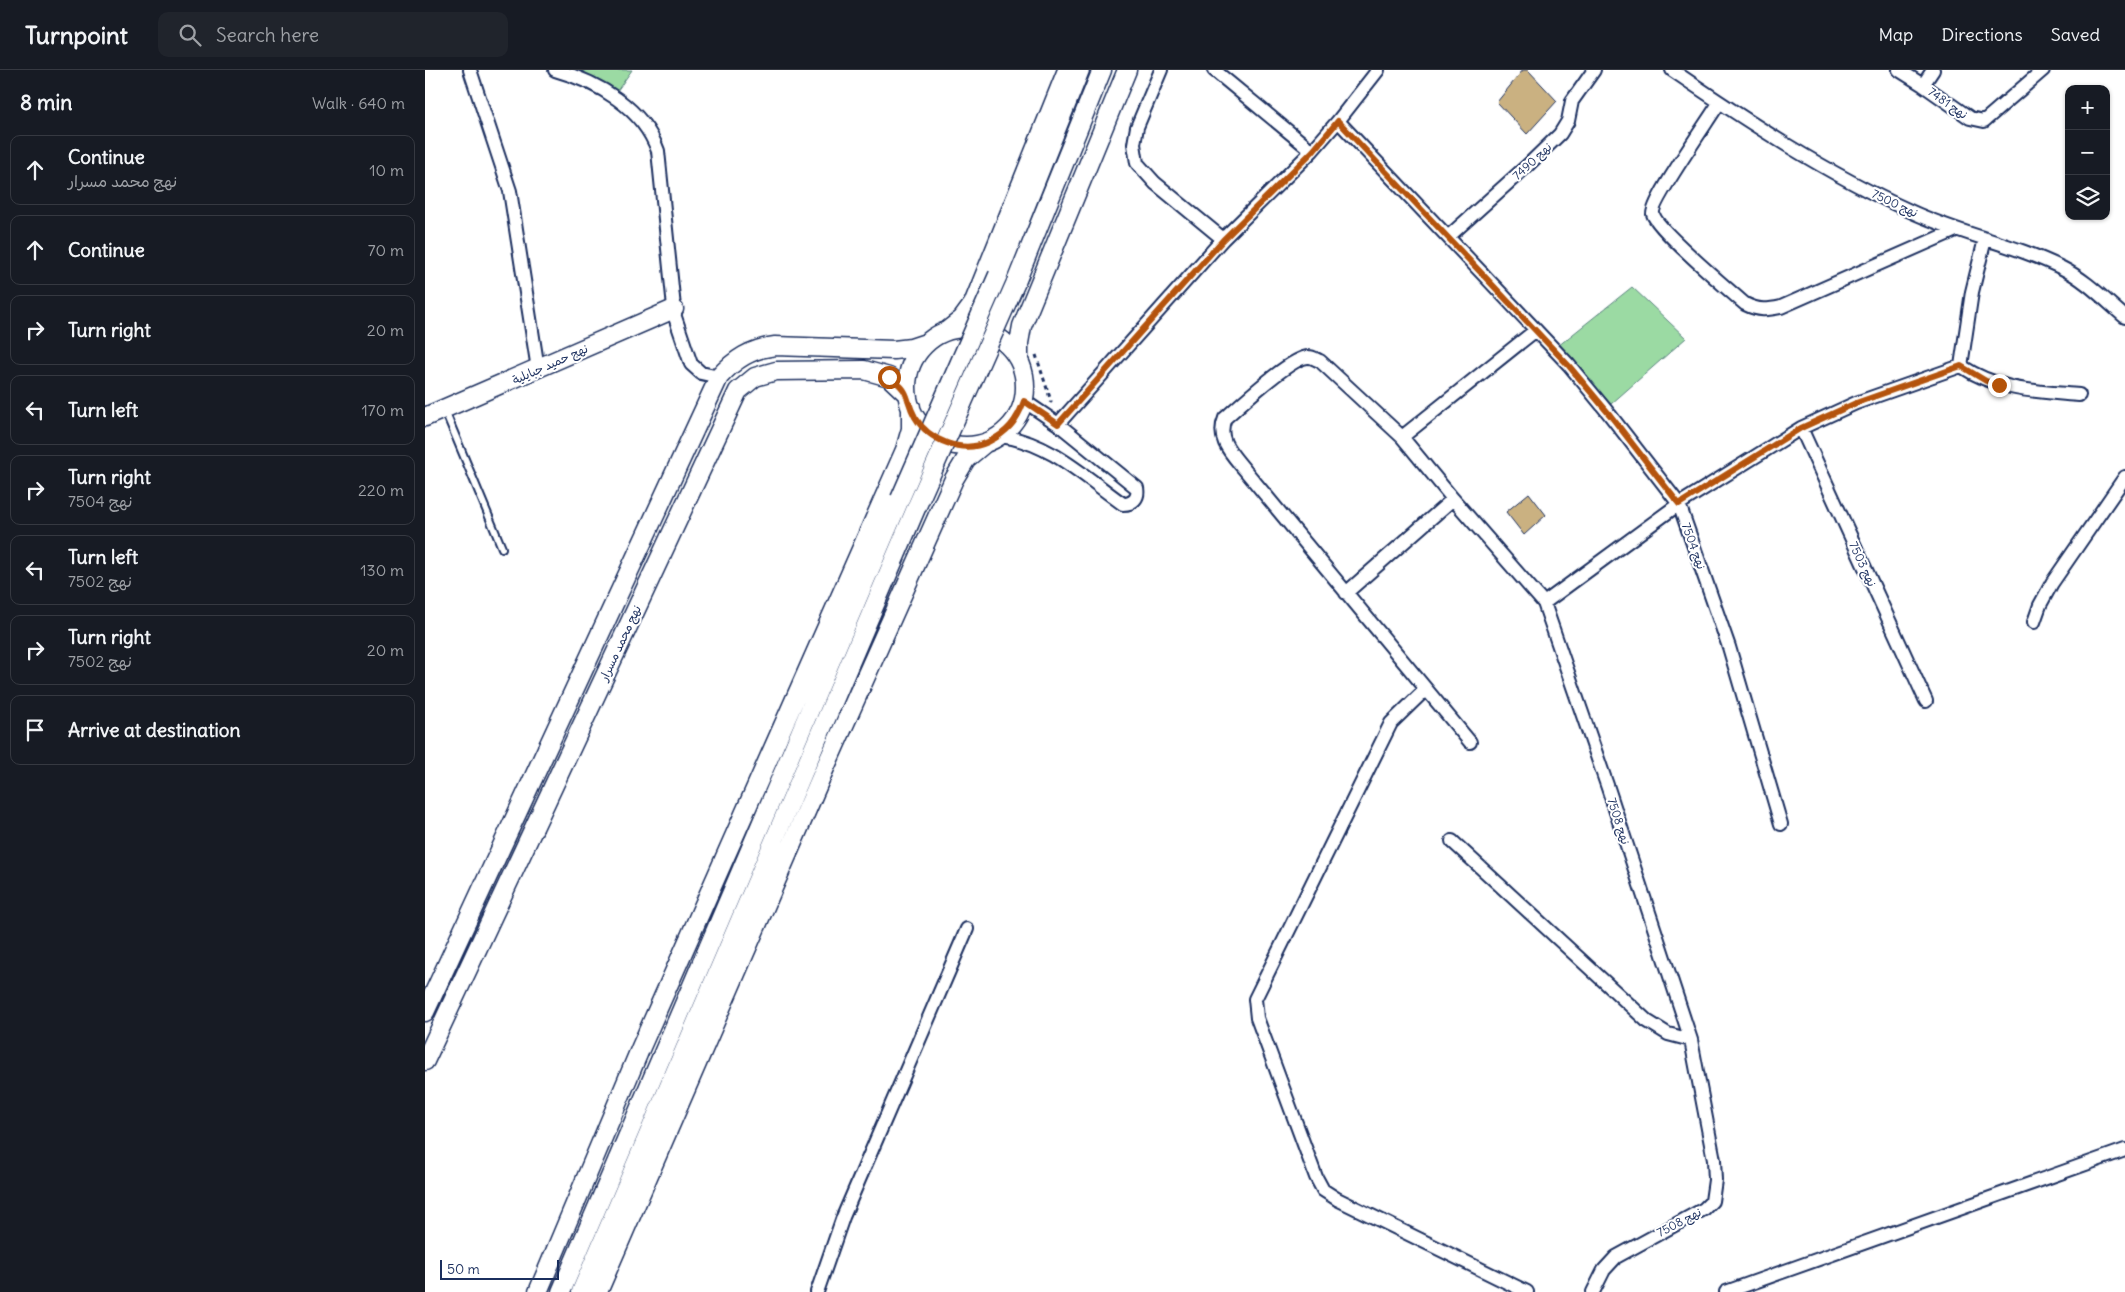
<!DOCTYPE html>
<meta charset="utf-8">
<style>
:root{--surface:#171b24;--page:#20242c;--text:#f1f3f6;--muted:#9ea1a6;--line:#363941}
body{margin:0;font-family:Delius,"Playpen Sans Arabic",sans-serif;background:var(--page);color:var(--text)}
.controls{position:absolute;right:15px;top:15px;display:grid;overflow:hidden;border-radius:10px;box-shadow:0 1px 4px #0004}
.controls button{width:45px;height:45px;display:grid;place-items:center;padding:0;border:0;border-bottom:1px solid var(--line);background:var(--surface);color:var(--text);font:25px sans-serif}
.scale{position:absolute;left:15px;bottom:12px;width:119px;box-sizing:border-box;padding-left:5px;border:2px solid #1b2f5e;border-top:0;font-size:14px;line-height:18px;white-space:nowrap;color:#1b2f5e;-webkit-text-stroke:4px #fff;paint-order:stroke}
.stop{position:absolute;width:15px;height:15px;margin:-11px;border:4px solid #b45309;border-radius:50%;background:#fff}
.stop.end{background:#b45309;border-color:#fff;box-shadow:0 1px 5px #0008}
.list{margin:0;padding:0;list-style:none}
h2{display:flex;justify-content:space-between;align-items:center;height:65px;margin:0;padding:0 20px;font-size:21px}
h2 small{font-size:16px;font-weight:400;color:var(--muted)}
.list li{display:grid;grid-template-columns:32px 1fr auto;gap:15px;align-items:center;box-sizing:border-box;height:70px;margin:0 10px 10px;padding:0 10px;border:1px solid var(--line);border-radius:10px}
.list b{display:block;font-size:19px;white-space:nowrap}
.list p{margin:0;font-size:16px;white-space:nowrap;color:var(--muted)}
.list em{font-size:16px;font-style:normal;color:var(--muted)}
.icon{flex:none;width:28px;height:28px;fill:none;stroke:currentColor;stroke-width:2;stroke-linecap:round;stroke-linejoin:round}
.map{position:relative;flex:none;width:1700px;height:1222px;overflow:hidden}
header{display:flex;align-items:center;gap:30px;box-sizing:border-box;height:70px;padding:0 25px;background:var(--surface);border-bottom:1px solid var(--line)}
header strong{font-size:24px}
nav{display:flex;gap:28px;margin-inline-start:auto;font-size:18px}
.search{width:350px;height:45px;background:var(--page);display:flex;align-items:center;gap:12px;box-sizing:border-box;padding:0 18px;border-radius:10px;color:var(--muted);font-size:19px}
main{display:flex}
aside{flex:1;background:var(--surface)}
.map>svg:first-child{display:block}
.green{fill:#9bdaa3;stroke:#5b8480}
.building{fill:#cab181;stroke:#1b2f5e}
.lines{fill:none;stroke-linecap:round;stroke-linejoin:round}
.lane-casing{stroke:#1b2f5e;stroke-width:10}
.street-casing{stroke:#1b2f5e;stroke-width:16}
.secondary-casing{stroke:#1b2f5e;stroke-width:21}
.path{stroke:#1b2f5e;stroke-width:3;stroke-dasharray:4 4;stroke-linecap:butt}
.lane{stroke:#fff;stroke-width:6}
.street{stroke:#fff;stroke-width:12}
.secondary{stroke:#fff;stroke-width:18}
.secondary-bridge-casing{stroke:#1b2f5e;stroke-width:21;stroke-linecap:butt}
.secondary-bridge{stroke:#fff;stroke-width:18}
.route{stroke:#b45309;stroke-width:6}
.labels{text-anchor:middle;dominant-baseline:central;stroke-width:4;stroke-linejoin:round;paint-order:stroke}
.street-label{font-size:12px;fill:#1b2f5e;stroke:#fff}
</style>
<header>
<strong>Turnpoint</strong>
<div class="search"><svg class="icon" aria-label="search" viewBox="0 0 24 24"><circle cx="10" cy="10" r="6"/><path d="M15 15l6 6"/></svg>Search here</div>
<nav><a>Map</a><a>Directions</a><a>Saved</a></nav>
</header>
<main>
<aside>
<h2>8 min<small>Walk · 640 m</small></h2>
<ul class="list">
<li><svg class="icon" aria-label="ahead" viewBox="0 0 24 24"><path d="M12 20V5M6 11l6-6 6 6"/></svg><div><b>Continue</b><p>نهج محمد مسرار</p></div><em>10 m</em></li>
<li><svg class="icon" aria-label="ahead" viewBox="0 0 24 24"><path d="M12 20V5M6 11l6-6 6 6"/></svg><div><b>Continue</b></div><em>70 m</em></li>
<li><svg class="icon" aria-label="right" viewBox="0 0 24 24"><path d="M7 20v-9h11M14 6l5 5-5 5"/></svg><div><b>Turn right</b></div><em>20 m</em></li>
<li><svg class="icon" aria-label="left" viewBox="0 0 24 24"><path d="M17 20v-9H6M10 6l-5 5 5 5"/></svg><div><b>Turn left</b></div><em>170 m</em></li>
<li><svg class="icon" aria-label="right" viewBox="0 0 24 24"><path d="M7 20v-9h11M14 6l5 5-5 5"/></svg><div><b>Turn right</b><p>نهج 7504</p></div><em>220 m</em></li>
<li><svg class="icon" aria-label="left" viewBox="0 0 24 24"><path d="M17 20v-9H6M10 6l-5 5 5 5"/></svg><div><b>Turn left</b><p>نهج 7502</p></div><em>130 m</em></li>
<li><svg class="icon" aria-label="right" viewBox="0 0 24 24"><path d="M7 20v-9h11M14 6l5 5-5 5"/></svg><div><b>Turn right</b><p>نهج 7502</p></div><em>20 m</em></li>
<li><svg class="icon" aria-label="arrive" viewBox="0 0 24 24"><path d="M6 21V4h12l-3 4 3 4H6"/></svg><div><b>Arrive at destination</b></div></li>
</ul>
</aside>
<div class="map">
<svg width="1700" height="1222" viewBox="0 0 1700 1222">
<rect width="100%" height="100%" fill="#fff"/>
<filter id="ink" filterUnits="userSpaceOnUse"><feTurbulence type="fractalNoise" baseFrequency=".02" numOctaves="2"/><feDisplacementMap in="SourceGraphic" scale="10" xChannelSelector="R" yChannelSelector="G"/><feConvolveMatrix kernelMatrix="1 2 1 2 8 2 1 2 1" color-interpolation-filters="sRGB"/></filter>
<g filter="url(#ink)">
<path class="green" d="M145,0H207L192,21Z
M1207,217L1261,268L1186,334L1133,276Z"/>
<path class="building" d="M1098,0H1103L1132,31L1102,64L1072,32Z
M1104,423L1121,445L1099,465L1081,442Z"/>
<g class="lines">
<g class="lane-casing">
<path id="lane" d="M20,341L77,478"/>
</g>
<g class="street-casing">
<path id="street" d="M45,0L85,121L113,299
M130,0C173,12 218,38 233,81L250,247L266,294L276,303L294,307
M736,0L712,57L709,74L712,93L730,113L798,169
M789,0L887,81
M953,0L913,51L1144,295L1185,345L1254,434L1304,577L1356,754
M1247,0C1323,52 1401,103 1485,141C1534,164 1589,174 1637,198C1661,210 1680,230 1700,247
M1474,0L1498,15L1508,0
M1498,15L1545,48L1559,51L1618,0
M1294,33C1285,48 1226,132 1228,144C1231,158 1305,221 1320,234C1334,241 1342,240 1356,237L1531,160
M1023,167L1103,95L1135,64L1143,51L1147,31L1169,0
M1536,296L1547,222L1560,169
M633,354L798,169L887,81L913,51
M1376,358L1501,631
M575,366C623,371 660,407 698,434C708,434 714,428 712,418L633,354L599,331
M977,367L1111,260
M921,523L1028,429
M1119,533L1254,434L1376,358L1431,333L1536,296C1574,321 1609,321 1654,325
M1609,552L1615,535L1627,513L1700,407
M1001,619L966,653L830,929L832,948L891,1107L898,1120L912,1129L1102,1222
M1045,672L819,399C806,383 791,369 800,348C815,335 867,286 884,287C888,287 892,290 895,291L977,367L1028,429L1119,533L1183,718L1266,970L1289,1090L1290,1110L1287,1131L1279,1139L1191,1187L1179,1200L1168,1222
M1027,771L1222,951L1243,964L1266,970
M392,1222L418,1147L542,859
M1301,1222L1700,1080"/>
</g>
<g class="secondary-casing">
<path id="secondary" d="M573,205L655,0
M591,212L677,0
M482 317a59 59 0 1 1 118 0a59 59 0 1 1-118 0Z
M523,260L537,249L548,234L642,0
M594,289V273L597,256L702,0
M0,347L249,239
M0,942L294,307C310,289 326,279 350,276L469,280L486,278L501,273
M0,991L313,321L330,307L351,301L439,300L464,307L482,324
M113,1222L216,977L480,380L486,359V337
M136,1222L475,429
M156,1222L492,436
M173,1222L400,698L529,409L541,389L559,374"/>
</g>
<path class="path" d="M611,285L626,331L625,333"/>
<use href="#lane" class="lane"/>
<use href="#street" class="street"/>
<use href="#secondary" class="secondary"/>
<g class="secondary-bridge-casing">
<path id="secondary-bridge" d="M475,429L573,205
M492,436L591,212"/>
</g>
<use href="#secondary-bridge" class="secondary-bridge"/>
</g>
</g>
<g class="lines" filter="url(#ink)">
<path class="route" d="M464,307C487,322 479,327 490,347C504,371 537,384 563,372C582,363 592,351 599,331L633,354L798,170L888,81L913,51L1144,296L1185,345L1254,434L1376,358L1431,333L1536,296L1561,311L1574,315"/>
</g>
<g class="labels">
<g class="street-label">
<text transform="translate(1523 33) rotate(35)">نهج 7481</text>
<text transform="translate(1107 91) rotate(-43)">نهج 7490</text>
<text transform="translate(1470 133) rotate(25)">نهج 7500</text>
<text transform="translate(125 294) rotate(-24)">نهج حميد جبايلية</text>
<text transform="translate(1269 476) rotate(70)">نهج 7504</text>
<text transform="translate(1438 494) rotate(65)">نهج 7503</text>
<text transform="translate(195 573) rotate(-65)">نهج محمد مسرار</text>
<text transform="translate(1194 751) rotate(72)">نهج 7508</text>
<text transform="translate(1254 1152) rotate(-28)">نهج 7508</text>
</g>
</g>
</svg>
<div class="controls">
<button>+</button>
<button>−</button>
<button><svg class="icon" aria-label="layers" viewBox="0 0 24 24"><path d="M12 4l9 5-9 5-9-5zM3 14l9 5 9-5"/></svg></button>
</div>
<div class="scale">50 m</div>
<div class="stop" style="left:464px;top:307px"></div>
<div class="stop end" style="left:1574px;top:315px"></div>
</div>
</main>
